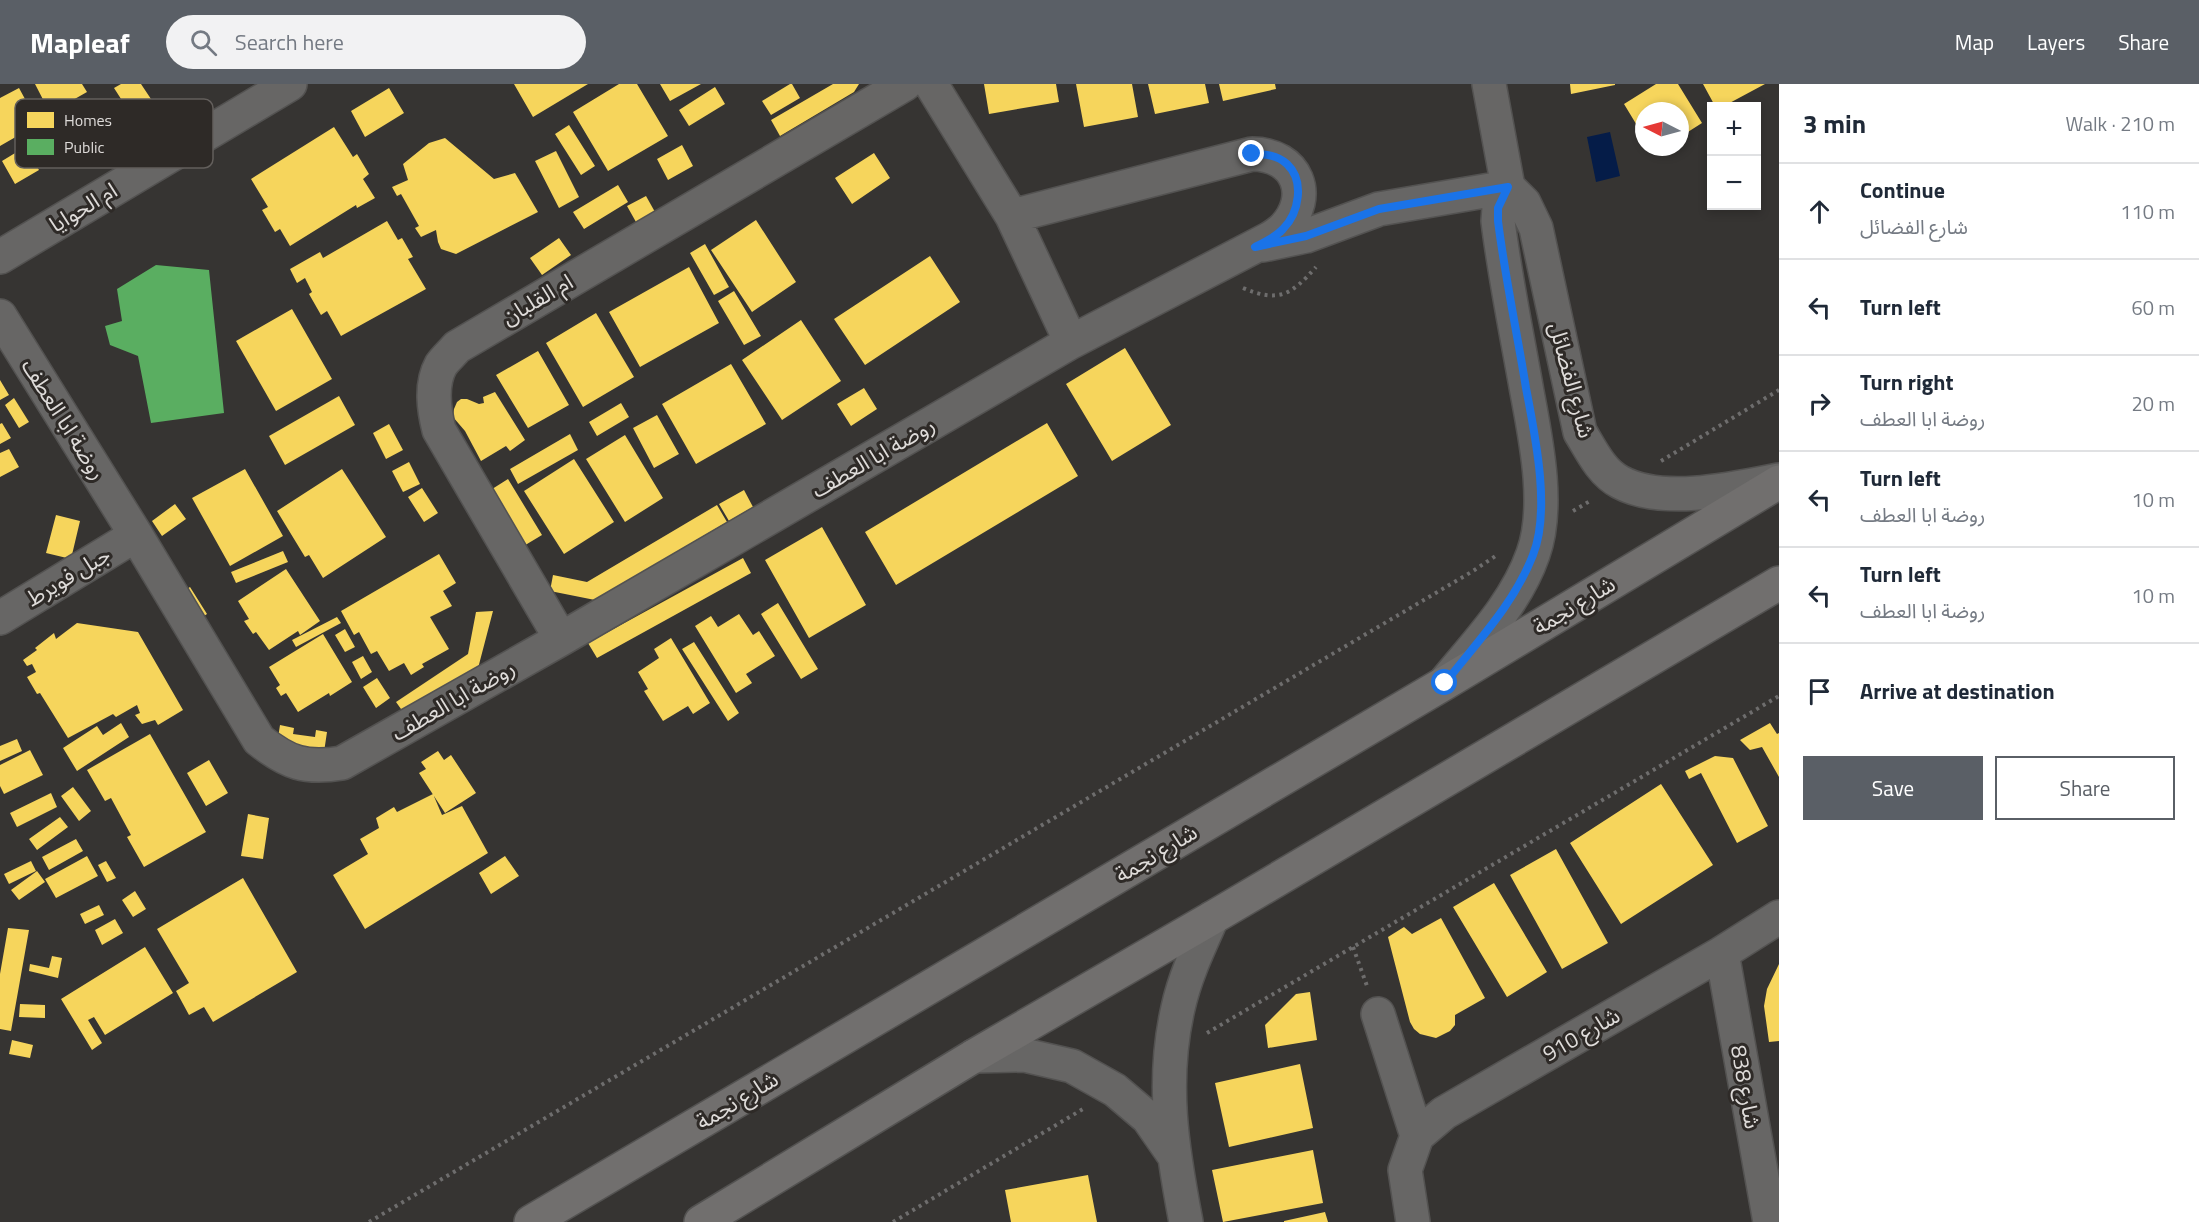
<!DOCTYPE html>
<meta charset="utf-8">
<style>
:root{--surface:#fff;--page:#f2f2f3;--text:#1f2937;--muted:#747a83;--line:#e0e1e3;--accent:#5a5f66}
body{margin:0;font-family:"Titillium Web","Noto Sans Arabic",sans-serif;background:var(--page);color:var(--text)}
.controls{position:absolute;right:18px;top:18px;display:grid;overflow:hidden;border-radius:0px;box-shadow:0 3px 9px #0003}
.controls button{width:54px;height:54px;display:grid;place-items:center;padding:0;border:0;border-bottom:2px solid var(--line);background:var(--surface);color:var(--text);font:30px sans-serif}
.compass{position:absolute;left:1635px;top:18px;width:54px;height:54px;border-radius:50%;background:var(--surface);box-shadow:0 3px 9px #0003;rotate:276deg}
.stop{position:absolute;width:18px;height:18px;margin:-14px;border:4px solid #1a73e8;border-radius:50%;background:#fff}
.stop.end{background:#1a73e8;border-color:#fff;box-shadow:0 2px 6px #0008}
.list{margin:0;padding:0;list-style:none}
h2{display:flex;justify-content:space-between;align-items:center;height:78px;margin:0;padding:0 24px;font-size:26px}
h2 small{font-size:20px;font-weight:400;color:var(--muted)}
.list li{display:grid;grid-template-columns:39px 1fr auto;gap:18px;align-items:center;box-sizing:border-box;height:96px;padding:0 24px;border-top:2px solid var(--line)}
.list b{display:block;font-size:22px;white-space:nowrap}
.list p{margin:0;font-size:20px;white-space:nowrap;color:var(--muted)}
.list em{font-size:20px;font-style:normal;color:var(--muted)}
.actions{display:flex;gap:12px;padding:18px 24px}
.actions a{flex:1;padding:14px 0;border:2px solid var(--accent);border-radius:0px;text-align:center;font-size:21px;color:var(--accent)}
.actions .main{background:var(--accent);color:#fff}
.icon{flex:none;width:33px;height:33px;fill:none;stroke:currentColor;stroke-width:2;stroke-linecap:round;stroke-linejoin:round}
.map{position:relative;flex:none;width:1779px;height:1138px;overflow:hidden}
header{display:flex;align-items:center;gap:36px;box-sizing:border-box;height:84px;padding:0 30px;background:var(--accent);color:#fff}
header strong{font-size:28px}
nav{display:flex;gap:33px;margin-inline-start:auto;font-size:21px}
.search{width:420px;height:54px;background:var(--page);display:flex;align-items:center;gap:15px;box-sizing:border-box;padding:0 21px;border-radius:33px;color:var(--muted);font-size:22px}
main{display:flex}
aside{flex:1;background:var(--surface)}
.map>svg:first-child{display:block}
.water{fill:#051c48}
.homes{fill:#f6d55c}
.public{fill:#5aae61}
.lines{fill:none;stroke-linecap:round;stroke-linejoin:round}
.minor-casing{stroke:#535251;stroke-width:36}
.major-casing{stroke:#535251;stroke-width:36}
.path{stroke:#6e6d6d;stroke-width:4;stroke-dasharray:3 4.5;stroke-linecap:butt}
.minor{stroke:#676665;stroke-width:33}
.major{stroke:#716f6e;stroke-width:33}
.route{stroke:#1a73e8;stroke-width:8}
.labels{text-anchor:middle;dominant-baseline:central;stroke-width:6;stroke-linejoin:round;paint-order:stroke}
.street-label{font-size:22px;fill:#dedbd9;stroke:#2e2a27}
.key{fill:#2e2a27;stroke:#635f5c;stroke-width:1.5}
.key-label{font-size:16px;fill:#dedbd9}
</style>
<header>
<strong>Mapleaf</strong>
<div class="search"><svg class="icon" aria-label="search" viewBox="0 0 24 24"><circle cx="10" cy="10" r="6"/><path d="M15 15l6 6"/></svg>Search here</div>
<nav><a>Map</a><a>Layers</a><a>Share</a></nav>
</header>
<main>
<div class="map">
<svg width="1779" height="1138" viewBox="0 0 1779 1138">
<rect width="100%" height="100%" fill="#363432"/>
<path class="water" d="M1610,48L1620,92L1596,98L1587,53Z"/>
<path class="homes" d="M35,0H82L87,8L50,29Z
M121,0H141L153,18L132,32L114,4Z
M514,0H588L533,33Z
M619,0H637L668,52L608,87L573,28Z
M660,0H701L670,17Z
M790,0H792L800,14L771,31L762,17Z
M833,0H859L854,8L780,52L771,36Z
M984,0H1056L1059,18L989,30Z
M1076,0H1132L1138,33L1084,43Z
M1148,0H1205L1209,19L1155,30Z
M1219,0H1275L1276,5L1223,17Z
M1570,0H1615V1L1571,10Z
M1656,0H1678L1702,39L1680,53V27H1644V53L1624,20Z
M1703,0H1765L1724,22H1715Z
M715,3L725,20L689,42L679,26Z
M19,4L31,26L25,29L33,43L0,62V14Z
M389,4L404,29L365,53L351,27Z
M569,41L595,82L581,91L555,50Z
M334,43L353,73L357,70L369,90L363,95L375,114L357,124L356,121L290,162L280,145L275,148L262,126L268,123L251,95Z
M445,54L494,95L515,89L538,128L456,170L441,165L438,158L436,146L421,153L415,144L419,142L401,110L397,112L392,103L408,96L403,80L429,59Z
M682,61L693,82L668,96L657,75Z
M25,63L39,86L15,100L2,77Z
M556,67L579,113L559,124L535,77Z
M874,69L890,94L852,120L835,94Z
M618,101L628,118L584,145L573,128Z
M646,112L655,128L636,138L627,122Z
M756,136L796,198L752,228L711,166Z
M387,137L398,156L402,154L413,173L408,175L426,205L341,252L327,227L321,231L309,210L312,208L305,194L297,199L290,185L320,168L323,174Z
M559,154L571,171L542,191L530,174Z
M705,160L729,203L714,211L690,169Z
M930,172L960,218L865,281L834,235Z
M689,183L719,239L640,283L609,228Z
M734,207L761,252L744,261L718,217Z
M292,225L332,295L276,327L236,257Z
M596,229L634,293L583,323L546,259Z
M801,236L841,297L782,336L742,276Z
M1125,264L1171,341L1112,377L1066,300Z
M538,267L569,321L528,344L496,291Z
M731,280L766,340L696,380L662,320Z
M0,296L9,311L0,316Z
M864,304L877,325L851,342L837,320Z
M495,308L525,356L510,367L506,362L481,377L465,347L453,333L454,325L457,318L461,315H467L479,320L484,319L483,313Z
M339,312L355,341L285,381L269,352Z
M14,314L29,338L19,344L5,321Z
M621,319L629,333L597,352L589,338Z
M657,331L679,370L654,384L633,344Z
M2,339L11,354L0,360V340Z
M1047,339L1078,392L896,501L865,448Z
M389,340L403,366L386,375L373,349Z
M570,350L578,366L518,400L510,385Z
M625,351L663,414L625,438L586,375Z
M9,365L19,383L0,393V369Z
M574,375L614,438L564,470L524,407Z
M409,378L420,400L403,408L392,387Z
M245,385L283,452L230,482L192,414Z
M342,385L386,453L323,494L309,471L305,473L277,427Z
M508,395L542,451L522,463L489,407Z
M422,404L438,429L424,438L408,413Z
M744,406L753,423L729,437L719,420Z
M175,420L186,435L162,452L152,437Z
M717,421L727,438L595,516L550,507L553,491L587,498Z
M56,431L80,437L71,475L46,469Z
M822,443L866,521L809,554L765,476Z
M283,467L288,478L236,499L231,488Z
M439,470L456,499L443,507L452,522L430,533L449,565L422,580L424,583L411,591L404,579L389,587L377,567L371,570L359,548L354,551L341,527Z
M743,474L751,489L597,574L588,559Z
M286,485L320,537L300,551L298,547L269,566L256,548L253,550L244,537L249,535L238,517Z
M190,503L207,530L193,539L176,512Z
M778,519L818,585L801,595L761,530Z
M493,527L476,592L406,632L396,618L468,570L476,528Z
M739,530L753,551L759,547L775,572L746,590L752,599L736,609L695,542L711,532L718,543Z
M337,533L341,539L296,563L292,556Z
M77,539L138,548L183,626L158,641L155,636L142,640L135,631L140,629L137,621L116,633L113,630L68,654L40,609L37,610L27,593L36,588L32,580L27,582L23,576L37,566L35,564L54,549L56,555Z
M345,545L355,563L345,568L335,551Z
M323,550L352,598L330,612L329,609L298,628L286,609L281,612L276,604L280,601L269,583Z
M671,554L710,619L693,630L688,622L663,637L644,607L648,605L638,588L659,574L654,565Z
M694,558L739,629L728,637L682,565Z
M363,572L372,588L361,595L352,578Z
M377,594L390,614L376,624L363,603Z
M121,639L129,653L77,687L63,664L97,642L103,651Z
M1770,639L1777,650L1779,649V693L1762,663L1750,666L1740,656Z
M280,641L294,644L293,650L315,653L316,646L327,648L323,675L276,667Z
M150,650L206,748L144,783L127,753L131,751L111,714L105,717L87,686Z
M17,655L22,667L0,677V662Z
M30,666L43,691L4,710L0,702V681Z
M438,667L444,676L451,671L476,709L445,729L419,689L426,685L421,678Z
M1715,672L1733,674L1768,742L1737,759L1701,689L1689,695L1685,687Z
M209,676L228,709L206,722L187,689Z
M1661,700L1713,781L1621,840L1570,759Z
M73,703L91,727L79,737L61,712Z
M51,709L57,723L17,743L10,729Z
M433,710L442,731L462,722L488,769L365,845L333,791L368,770L360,755L379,744L376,734L394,723L397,728Z
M248,730L269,734L263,775L241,772Z
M60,733L68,743L37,766L29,755Z
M76,755L83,767L49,786L42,773Z
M1556,765L1608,859L1562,885L1510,791Z
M87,772L98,792L56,814L45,795Z
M505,772L519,792L491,810L479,789Z
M31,777L36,787L9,800L4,790Z
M106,777L116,794L107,798L98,781Z
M37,787L45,798L19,816L11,806Z
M243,794L297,888L213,938L204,923L189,931L176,907L189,899L157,845Z
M1494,799L1547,888L1507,913L1453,823Z
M135,807L146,825L133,833L122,816Z
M99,821L104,831L85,840L80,830Z
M1441,834L1485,914L1455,931V941L1450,947L1436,954L1420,950L1414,945L1410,938L1388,853L1404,843L1412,850Z
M115,835L123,849L102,861L95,846Z
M8,844L29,846L11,947L0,945V890Z
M145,863L173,909L105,951L94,933L88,936L102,959L92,966L61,915Z
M52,872L62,874L58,894L29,887L30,880L49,884Z
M1779,880V957L1769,958L1764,922L1767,905Z
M1310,908L1317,956L1268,964L1265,941L1296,910Z
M20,920L45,921V934L19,933Z
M12,956L33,961L30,974L9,970Z
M1300,980L1313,1044L1229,1063L1215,999Z
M1313,1066L1323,1119L1223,1138L1212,1086Z
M1088,1091L1097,1138H1011L1005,1106Z
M1325,1128L1328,1138H1284V1137Z"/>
<path class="public" d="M156,181L209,186L224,329L151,339L138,272L110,261L105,242L122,237L117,205Z"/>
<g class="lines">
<g class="minor-casing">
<path id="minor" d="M931,0L1012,132L1071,258
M1508,103L1524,119L1536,144L1580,348C1591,366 1601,388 1620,398C1662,421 1734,405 1779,396
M1263,161L1306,152L1379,125L1508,103
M0,173L290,0
M0,232L136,451L259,656C288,679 305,685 342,679L561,555L1071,258L1269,155C1274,152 1280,148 1284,144C1314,112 1297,70 1252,70L1012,132
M0,534L136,451
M561,555L439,346C434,326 430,301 441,281C445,275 452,269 457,263L905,0
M1446,597C1478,558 1516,519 1533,470C1550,423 1536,356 1527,308C1517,251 1505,194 1498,137L1499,124L1508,103L1489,0
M1722,869L1770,1138
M1378,930L1417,1052
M974,972L1024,971L1072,982L1115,1006L1148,1034L1173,1070
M1186,1138C1172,1065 1161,998 1178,924C1185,892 1199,863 1212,834
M1413,1138L1405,1086L1417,1052L1444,1029L1722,869L1779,833"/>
</g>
<g class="major-casing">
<path id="major" d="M531,1138L1445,599L1779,398
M701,1138L974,972L1212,834L1779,499"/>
</g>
<path class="path" d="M1243,204C1279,219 1291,211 1316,183
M1661,377L1779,306
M1573,427L1590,417
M1353,863L1367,902
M1207,949L1779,612
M369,1138L1473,487L1497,471
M893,1138L1083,1025"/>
<use href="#minor" class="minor"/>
<use href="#major" class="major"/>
</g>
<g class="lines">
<path class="route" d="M1252,70C1265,70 1277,71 1287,80C1305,97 1299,129 1283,145C1276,153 1265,158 1255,163L1306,152L1379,125L1508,103L1498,124V137C1505,193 1517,248 1526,304C1535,351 1551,426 1533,471C1514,520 1477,558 1445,599"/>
</g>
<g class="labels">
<g class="street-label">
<text transform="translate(83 123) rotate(-31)">ام الحوايا</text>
<text transform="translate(537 215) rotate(-30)">ام القلبان</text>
<text transform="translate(1572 296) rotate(75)">شارع الفضائل</text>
<text transform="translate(64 335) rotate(58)">روضة ابا العطف</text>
<text transform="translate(873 373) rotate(-30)">روضة ابا العطف</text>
<text transform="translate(68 492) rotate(-31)">جبل فويرط</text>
<text transform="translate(1574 521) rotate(-31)">شارع نجمة</text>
<text transform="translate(453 616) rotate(-30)">روضة ابا العطف</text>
<text transform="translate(1156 769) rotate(-31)">شارع نجمة</text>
<text transform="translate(1581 950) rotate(-30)">شارع 910</text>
<text transform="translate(1746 1003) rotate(80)">شارع 838</text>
<text transform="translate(737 1016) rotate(-31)">شارع نجمة</text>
</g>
</g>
<rect x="15" y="15" width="198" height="69" rx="9" class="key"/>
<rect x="27" y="28" width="27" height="16" fill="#f6d55c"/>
<rect x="27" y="55" width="27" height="16" fill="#5aae61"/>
<g class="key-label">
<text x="64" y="42">Homes</text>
<text x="64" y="69">Public</text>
</g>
</svg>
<div class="controls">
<button>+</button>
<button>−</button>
</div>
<svg class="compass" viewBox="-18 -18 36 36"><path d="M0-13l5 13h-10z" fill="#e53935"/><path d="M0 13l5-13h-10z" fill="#747a83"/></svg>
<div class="stop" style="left:1445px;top:599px"></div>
<div class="stop end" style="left:1252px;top:70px"></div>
</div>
<aside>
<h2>3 min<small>Walk · 210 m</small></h2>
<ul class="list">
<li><svg class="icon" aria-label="ahead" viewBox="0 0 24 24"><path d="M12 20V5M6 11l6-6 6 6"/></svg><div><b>Continue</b><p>شارع الفضائل</p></div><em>110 m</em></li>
<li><svg class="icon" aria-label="left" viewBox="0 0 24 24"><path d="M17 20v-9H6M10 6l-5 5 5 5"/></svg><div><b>Turn left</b></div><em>60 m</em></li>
<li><svg class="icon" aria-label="right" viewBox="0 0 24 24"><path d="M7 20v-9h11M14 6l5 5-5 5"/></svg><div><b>Turn right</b><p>روضة ابا العطف</p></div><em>20 m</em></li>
<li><svg class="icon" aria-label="left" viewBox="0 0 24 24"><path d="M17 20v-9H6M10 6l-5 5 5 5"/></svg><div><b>Turn left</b><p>روضة ابا العطف</p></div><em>10 m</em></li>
<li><svg class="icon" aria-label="left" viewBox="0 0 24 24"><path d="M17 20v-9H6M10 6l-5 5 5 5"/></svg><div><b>Turn left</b><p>روضة ابا العطف</p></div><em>10 m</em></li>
<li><svg class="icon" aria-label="arrive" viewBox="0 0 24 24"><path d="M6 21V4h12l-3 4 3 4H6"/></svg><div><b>Arrive at destination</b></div></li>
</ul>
<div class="actions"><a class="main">Save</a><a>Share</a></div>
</aside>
</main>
